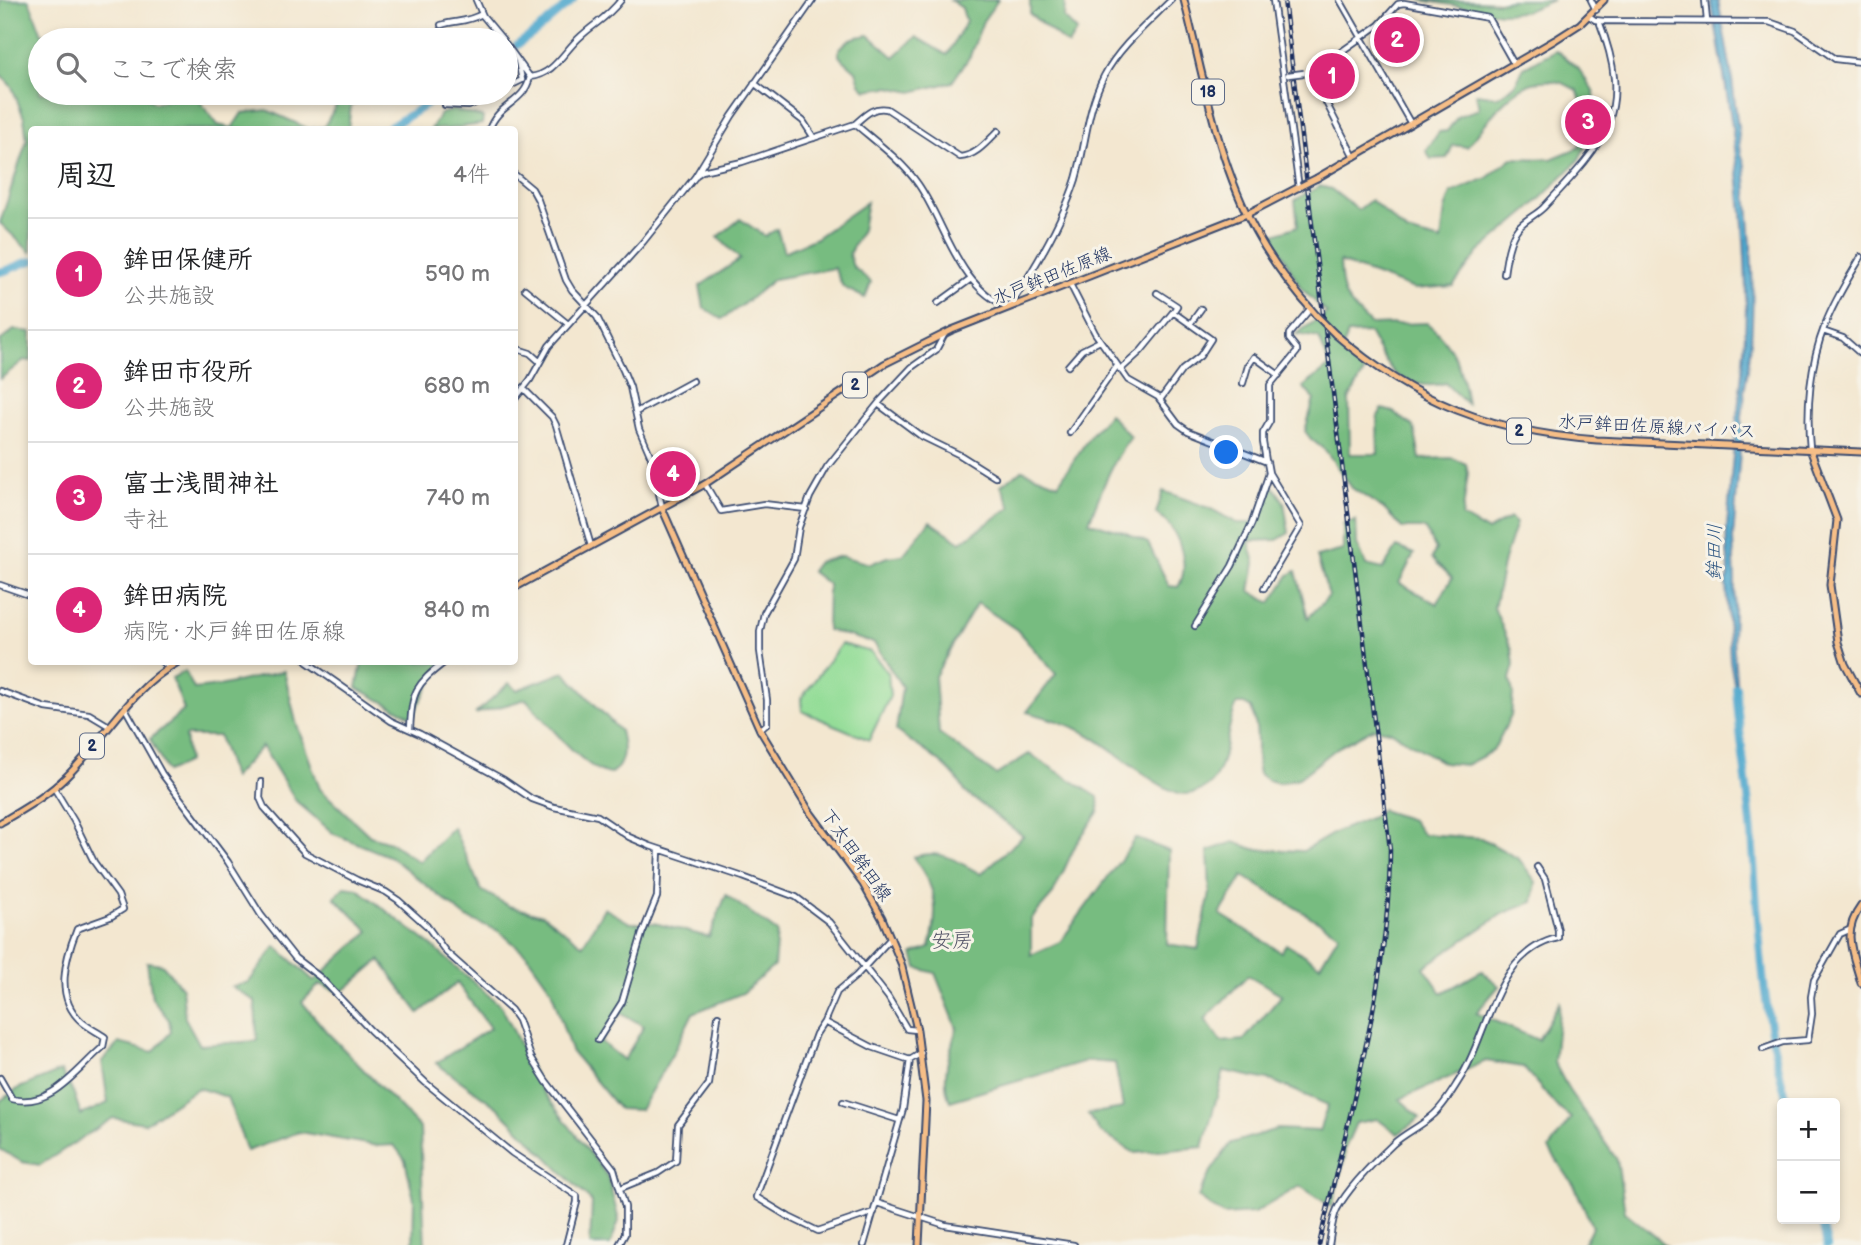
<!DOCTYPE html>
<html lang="ja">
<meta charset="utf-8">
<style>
:root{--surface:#fff;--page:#f6f6f6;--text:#202124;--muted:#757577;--line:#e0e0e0;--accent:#db2777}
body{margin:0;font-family:"Balsamiq Sans","Klee One",sans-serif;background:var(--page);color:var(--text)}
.controls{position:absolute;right:21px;bottom:21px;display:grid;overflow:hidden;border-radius:7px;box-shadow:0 4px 10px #0003}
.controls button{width:63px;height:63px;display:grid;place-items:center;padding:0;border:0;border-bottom:2px solid var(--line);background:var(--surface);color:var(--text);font:35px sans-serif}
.you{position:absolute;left:1227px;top:453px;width:24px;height:24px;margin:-18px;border:5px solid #fff;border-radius:50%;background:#1a73e8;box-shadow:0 0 0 10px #1a73e833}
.badge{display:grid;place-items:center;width:46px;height:46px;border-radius:50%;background:var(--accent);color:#fff;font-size:23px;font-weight:700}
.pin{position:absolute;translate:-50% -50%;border:4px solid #fff;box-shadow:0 2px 7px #0006}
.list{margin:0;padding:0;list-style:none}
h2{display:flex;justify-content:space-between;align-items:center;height:91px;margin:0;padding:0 28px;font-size:30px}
h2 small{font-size:23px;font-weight:400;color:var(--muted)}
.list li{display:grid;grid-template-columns:46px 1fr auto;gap:21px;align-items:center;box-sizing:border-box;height:112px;padding:0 28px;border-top:2px solid var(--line)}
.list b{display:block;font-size:26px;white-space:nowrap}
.list p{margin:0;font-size:23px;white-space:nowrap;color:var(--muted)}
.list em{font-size:23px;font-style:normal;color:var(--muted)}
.icon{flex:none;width:38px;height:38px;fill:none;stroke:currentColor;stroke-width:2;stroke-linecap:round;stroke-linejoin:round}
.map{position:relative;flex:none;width:1861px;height:1245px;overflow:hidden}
.search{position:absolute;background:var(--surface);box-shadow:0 4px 10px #0003;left:28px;top:28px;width:490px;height:77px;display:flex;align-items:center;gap:18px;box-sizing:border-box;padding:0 24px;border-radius:38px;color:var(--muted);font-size:26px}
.panel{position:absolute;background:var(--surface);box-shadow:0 4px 10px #0003;left:28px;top:126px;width:490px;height:539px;border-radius:7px}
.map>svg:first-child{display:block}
.green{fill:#94dd98;stroke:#58867b;stroke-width:2}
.forest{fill:#77bc80;stroke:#49766f;stroke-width:2;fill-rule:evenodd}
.water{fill:#51a9ce;stroke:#366c96;stroke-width:2}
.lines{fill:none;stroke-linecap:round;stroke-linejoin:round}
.river{stroke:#51a9ce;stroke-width:8}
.minor-casing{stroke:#3b4b6f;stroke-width:8}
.major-casing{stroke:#3b4b6f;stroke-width:9}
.minor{stroke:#fff;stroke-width:4.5}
.major{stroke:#f6be87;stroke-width:5}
.rail-casing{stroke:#1b2f5e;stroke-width:4.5}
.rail{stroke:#f7f3e8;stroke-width:2;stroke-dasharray:5;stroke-linecap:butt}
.minor-bridge-casing{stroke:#3b4b6f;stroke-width:8;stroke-linecap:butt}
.major-bridge-casing{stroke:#3b4b6f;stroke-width:9;stroke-linecap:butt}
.minor-bridge{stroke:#fff;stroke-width:4.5}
.major-bridge{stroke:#f6be87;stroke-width:5}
.labels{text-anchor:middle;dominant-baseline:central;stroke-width:6;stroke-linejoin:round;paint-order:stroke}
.shield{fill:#f7f3e8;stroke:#5d6a87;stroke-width:2}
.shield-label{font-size:16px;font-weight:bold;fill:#1b2f5e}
.street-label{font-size:18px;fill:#1b2f5e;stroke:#f7f3e8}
.water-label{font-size:19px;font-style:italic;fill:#2b5480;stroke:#f7f3e8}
.quarter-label{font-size:21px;fill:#59596c;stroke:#f7f3e8}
</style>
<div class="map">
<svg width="1861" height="1245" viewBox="0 0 1861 1245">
<rect width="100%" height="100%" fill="#f7f3e8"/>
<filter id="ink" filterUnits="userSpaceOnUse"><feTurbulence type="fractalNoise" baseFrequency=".0143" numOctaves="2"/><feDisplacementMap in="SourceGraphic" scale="14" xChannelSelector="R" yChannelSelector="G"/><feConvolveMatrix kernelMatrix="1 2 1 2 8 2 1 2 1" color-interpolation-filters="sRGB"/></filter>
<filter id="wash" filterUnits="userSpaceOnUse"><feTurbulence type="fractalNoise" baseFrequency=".00686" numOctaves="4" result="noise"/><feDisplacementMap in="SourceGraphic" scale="28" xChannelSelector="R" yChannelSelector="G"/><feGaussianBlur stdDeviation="1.57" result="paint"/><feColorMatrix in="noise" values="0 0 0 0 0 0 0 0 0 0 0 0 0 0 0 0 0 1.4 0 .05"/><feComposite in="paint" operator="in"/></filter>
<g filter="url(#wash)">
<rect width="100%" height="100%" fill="#f3e7d0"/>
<path class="green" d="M841,644L871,652L888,673L890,696L869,740L802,711L801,699Z"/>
<path class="forest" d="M0,0H29L42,34L75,40H40V93H141L154,103L194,94L218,125L232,128L242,113L267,110L309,129L324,127L343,93H368V96L351,106L348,129L32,130L31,253L0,223L27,140L24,118L12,87L0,74Z
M950,0H998L983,21L970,56L952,82L912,92L889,87L866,90L860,84L856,71L839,56V50C848,38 854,37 869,35L894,57L916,37L947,55L966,22L962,8Z
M1030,0H1065L1064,18L1077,31L1068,45L1030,14Z
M1421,0L1499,2L1511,0H1553L1524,12L1501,13Z
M1556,50L1578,68L1594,92L1597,125L1578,161L1530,209L1479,252L1453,286L1414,289L1340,262C1342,300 1345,299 1371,325L1427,323C1455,346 1462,369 1467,404L1445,383C1430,388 1410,384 1397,375C1388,369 1375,343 1369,333L1348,334L1342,350L1366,369L1349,399L1350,454H1378L1377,418L1382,409L1393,412L1414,427L1420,459L1452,458L1466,464L1468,473L1462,517L1487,531L1510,518L1516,523L1504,560L1494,608L1512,650L1514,665L1510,679L1513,693L1511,716L1493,751L1466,765L1444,763L1390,731L1374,728L1337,748L1299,778L1279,783L1268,780L1259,774C1254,750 1261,732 1251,708L1244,704H1237C1225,728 1228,759 1213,781C1207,789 1194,795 1184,794C1157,791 1111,745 1084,732C1066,723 1046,717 1027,712L1056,674L1017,630L977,603L935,676L939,733L996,775L1029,754L1098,797L1099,811L1076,844L1053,894L1031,919V955L1060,942L1127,851L1135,838L1169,851L1167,944L1198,949L1210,893L1208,851L1234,842L1254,849L1303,851L1338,831L1375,816L1381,810L1412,820L1422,834L1481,838L1519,859L1536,882L1533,902L1502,914L1424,967L1442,993L1482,971L1499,986L1476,1013L1538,1040L1560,1001L1554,1062L1570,1092L1617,1160L1625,1212L1666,1245H1583L1592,1227L1575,1187L1549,1149L1571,1118L1557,1107L1523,1067L1486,1061L1400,1099L1420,1118L1398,1134L1377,1119L1356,1123L1345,1148V1157L1332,1207L1300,1186L1254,1213L1223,1215L1198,1197L1210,1173L1231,1143L1277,1129L1319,1131L1328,1105L1273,1081L1224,1071L1203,1147L1135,1153L1100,1132L1088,1114L1123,1108L1115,1063L1086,1061L950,1101C940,1080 950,1050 957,1028L935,973L917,968L913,954L930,948C939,909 938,890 913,857C942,848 956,861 981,874L1023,836L965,792C953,765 919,748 896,731L902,687L874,643L827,630L828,584L811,571L818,562L841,556L870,564L887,557L903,555L930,521L961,542L1011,507L1001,485L1022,470L1058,484L1090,436L1109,414L1131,437C1111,462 1101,492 1089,522L1124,532L1148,543L1169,586L1178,587C1192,564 1177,526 1156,513L1163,491L1209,508L1237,523H1252L1273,486L1284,502L1289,533L1277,540L1249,541L1255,563L1250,591L1271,603L1289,575L1296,571L1308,618L1329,596L1317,557L1343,550V525L1356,520L1357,544L1366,565L1383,569L1397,547L1414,554L1399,583L1437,604L1452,578L1432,558L1436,549L1424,528H1402L1384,509L1352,488L1326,451L1311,439L1305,431L1314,399L1303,387L1330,366L1319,338L1296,334L1327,313L1301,288L1272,235L1298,226L1295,200L1320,186L1331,189L1358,210L1371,200L1407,232L1441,241L1445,209L1451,193L1487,178L1512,158L1551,159L1580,147L1585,117L1578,91C1572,88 1565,83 1559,82C1518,71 1489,120 1467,147L1453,145L1447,158L1431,159L1426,151L1439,132L1447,131L1458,116L1479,109L1476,94L1498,97L1515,85L1524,67ZM1243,876L1339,934L1320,965L1286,944L1281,952L1220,914ZM1248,975L1282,995L1244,1040L1221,1042L1205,1019Z
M453,110L483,117L482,124L448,129H431L440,114Z
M867,202L862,230L849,254L853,267L871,282L865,298L843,287L834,268L774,279L741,306L722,319L704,308L700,286L740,259L718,237L740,219L765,236L777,229L784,252L816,238Z
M14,330L31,332V361L24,360L0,379V341Z
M362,662H442L412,717L357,688Z
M185,671L194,689L219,686L284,671L296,722L320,789L370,836L390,842L419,862L453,827L481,890L509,906L543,915L583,945L604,908L630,923H654L709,937L726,895L777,932L774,966L743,993L693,1013L673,1053L640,1110L619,1109L571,1051L551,989L526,954L499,931L467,918L391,857L334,834L296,801L262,746L233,778L219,736H185L188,762L167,772L150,739L184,710L172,678ZM621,1013L644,1026L624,1060L601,1042Z
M564,672L620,731C624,747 626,763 611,774C586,773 543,718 526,699L475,714L509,683L517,690Z
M345,887L358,889L432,946L502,1007L541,1089L608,1177L619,1221L610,1245H590L592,1202L498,1108L436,1063L490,1028L457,983L419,1013L380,960L341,993L320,984L302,1002L326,1031L420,1128L425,1245H413L414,1199L405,1160L394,1145L378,1146L299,1132L247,1151L227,1097L198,1088L145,1123L113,1118L40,1165L22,1162L0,1149V1101L17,1089L61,1071L74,1094L81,1115L108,1103L102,1061L119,1043L153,1052L171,1032L169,1020L152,998L147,962L162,964L182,988L185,1018L200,1045L257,1041L255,1001L232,987L249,982L276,946L314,981L369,931L334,897Z"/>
<path class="water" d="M1711,0H1718L1731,71L1741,153L1745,165C1751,240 1759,318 1744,392C1746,404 1740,414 1742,426L1733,539L1735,581L1733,637L1738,707L1730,660L1726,581C1731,572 1728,560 1727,550C1725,532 1729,510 1730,492C1734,428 1746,365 1746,301C1746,200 1729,100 1711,0Z"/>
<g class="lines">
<path class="river" d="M517,45L537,31L573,0
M385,130L445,93
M0,272C11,270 20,263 32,261
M1736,687C1739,736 1748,786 1752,835C1759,926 1761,1016 1788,1103
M1821,1219L1827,1245"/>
</g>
</g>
<g filter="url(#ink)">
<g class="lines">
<g class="minor-casing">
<path id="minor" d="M476,0L483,16L503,40
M1273,0L1299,188
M1340,0L1411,124
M1591,0L1596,10
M1705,0L1707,21
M1589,16L1595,20L1604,21L1769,22L1795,31L1835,59L1861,62
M441,25C457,20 465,23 482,14
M530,77C554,75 564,51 580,37C596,22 606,19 621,0
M754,83L803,121L814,138
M506,88L522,80L518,61
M445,105L469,106L496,93
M855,124C876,142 902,161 918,184C946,224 958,289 1009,307C1033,271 1063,220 1076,179C1086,144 1087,109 1104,76C1119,47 1148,23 1171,0
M489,130C498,103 524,104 530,77L506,44
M1354,157L1311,73L1379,25L1398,4L1404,3L1488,18L1514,64
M514,174L532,189L538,200L566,280L572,290L597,317L623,370L630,387L639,429L651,457L662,507
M698,174L702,171L742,162L855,124C865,115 873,106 887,109L960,157C976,156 987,142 998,131
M1504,274C1506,260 1509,239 1518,228C1524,220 1536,215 1543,208C1605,142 1635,113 1599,21
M1070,284L1095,333L1128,380L1158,397L1178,424L1188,431L1267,462L1269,473L1252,523L1232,566L1195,626
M525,289L568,324
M1157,293L1177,306L1173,312
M938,303L971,279
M1190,324L1201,309
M1823,331L1843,338L1861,354
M514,348L530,353L539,361
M1068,366L1082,350L1100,341
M1120,370L1141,351L1173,312L1211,339L1200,356L1182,370L1160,400
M1243,383L1248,366L1254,357L1279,375
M523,388L552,417L556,425L591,546
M514,400L530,380L549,346L643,242L695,177L732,116L813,0
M878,404L921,436L960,455L995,477
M636,412L693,381
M1070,433L1117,366
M1810,449C1806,409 1810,363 1825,325C1834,301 1848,279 1861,257
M1266,461L1263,442V433L1270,421V385L1297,352V349L1289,339V334L1310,309
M705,484L721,511L764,504L806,509
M0,585L32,596
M1264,588L1301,526L1269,473
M162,662L169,667
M307,662L391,721L420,734L504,780L532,799L554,807L598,816L629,837L650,846L743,877L796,897L829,922L888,997L907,1029L917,1030
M0,691L46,708L89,714L109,726
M125,708L162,774L228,862L261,915L295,958L321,978L370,1030L426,1083L512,1153L577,1196V1202L566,1245
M410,729C412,691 415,685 445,662
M760,730L767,724V700L760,651V631L764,613L794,559L799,527L810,497L827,467L881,400L912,367L936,350L944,335
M261,782L260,798L264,807L305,853L357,880L386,892L398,900L427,926L446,952L511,1010L518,1020L531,1057L546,1081L614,1169L625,1207V1234L619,1245
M824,1022L872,1047L910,1060
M598,1040L622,1002L642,934L657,897L659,850
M1763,1049L1783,1042L1808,1040L1812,1014L1811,997L1814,980L1840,934L1849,930
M0,1078L12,1099C51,1109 77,1069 103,1047L105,1037C98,1032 89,1028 82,1022C54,998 65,959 77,929L110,917L123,909L118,895L94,862L74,821L54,788
M843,1102L899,1120
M621,1188L658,1173L676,1161L678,1125L709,1084L718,1016
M877,1203L945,1225L1074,1245
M874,1212L818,1231L789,1217L756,1197L816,1034L824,1022L837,992L856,976L891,938
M864,1245L903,1109L910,1060L921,1053
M1329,1245C1331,1234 1332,1219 1337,1209C1349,1187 1375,1161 1393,1144C1405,1133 1420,1127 1432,1116C1443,1107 1451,1093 1458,1082C1489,1036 1494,952 1558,938V930L1545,879L1537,867"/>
</g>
<g class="major-casing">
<path id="major" d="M1184,0C1204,78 1217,161 1256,232C1272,262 1293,289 1316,315
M1317,178L1555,40L1580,24L1604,0
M1335,334C1415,403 1492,432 1597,440L1861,452
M1810,449L1837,520L1830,585L1838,642L1845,664L1861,694
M662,508L760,730L810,812L863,884L882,918L901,963L917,1030L926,1101L919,1245
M514,588L705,484L884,364L952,330L1247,214L1301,186
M0,823C23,809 47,796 66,777C104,740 130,689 178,662
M1861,906C1841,933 1853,953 1861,983"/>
</g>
<use href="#minor" class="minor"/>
<use href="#major" class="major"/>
<g class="rail-casing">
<path id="rail" d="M1284,0L1390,849C1390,980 1348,1117 1319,1245"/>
</g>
<use href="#rail" class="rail"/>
<g class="minor-bridge-casing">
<path id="minor-bridge" d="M1288,75L1304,73"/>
</g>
<g class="major-bridge-casing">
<path id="major-bridge" d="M1301,186L1317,178
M1316,315L1335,334"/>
</g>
<use href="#minor-bridge" class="minor-bridge"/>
<use href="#major-bridge" class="major-bridge"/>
</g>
</g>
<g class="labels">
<g class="shield">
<rect x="1192" y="79.5" width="32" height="25" rx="5"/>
<rect x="843" y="372.5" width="24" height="25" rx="5"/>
<rect x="1507" y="418.5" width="24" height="25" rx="5"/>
<rect x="80" y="733.5" width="24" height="25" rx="5"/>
</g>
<g class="shield-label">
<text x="1208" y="92">18</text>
<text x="855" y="385">2</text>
<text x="1519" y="431">2</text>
<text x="92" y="746">2</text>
</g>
<g class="street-label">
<text transform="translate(1052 276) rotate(-22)">水戸鉾田佐原線</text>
<text transform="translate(1657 427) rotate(3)">水戸鉾田佐原線バイパス</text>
<text transform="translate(856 855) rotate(55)">下太田鉾田線</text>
</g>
<g class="water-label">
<text transform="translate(1715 552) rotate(-89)">鉾田川</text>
</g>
<g class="quarter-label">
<text x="952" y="940">安房</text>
</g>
</g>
</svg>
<div class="controls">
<button>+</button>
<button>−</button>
</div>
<div class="you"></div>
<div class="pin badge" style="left:1332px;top:76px">1</div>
<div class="pin badge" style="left:1397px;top:40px">2</div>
<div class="pin badge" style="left:1588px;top:122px">3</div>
<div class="pin badge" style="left:673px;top:474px">4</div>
<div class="search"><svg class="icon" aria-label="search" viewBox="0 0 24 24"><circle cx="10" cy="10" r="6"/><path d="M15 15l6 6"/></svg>ここで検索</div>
<section class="panel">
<h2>周辺<small>4件</small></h2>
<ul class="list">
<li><span class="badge">1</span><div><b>鉾田保健所</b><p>公共施設</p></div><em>590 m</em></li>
<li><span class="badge">2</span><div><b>鉾田市役所</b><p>公共施設</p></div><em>680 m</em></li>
<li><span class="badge">3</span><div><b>富士浅間神社</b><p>寺社</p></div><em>740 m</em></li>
<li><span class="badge">4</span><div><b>鉾田病院</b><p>病院 · 水戸鉾田佐原線</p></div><em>840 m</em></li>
</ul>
</section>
</div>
